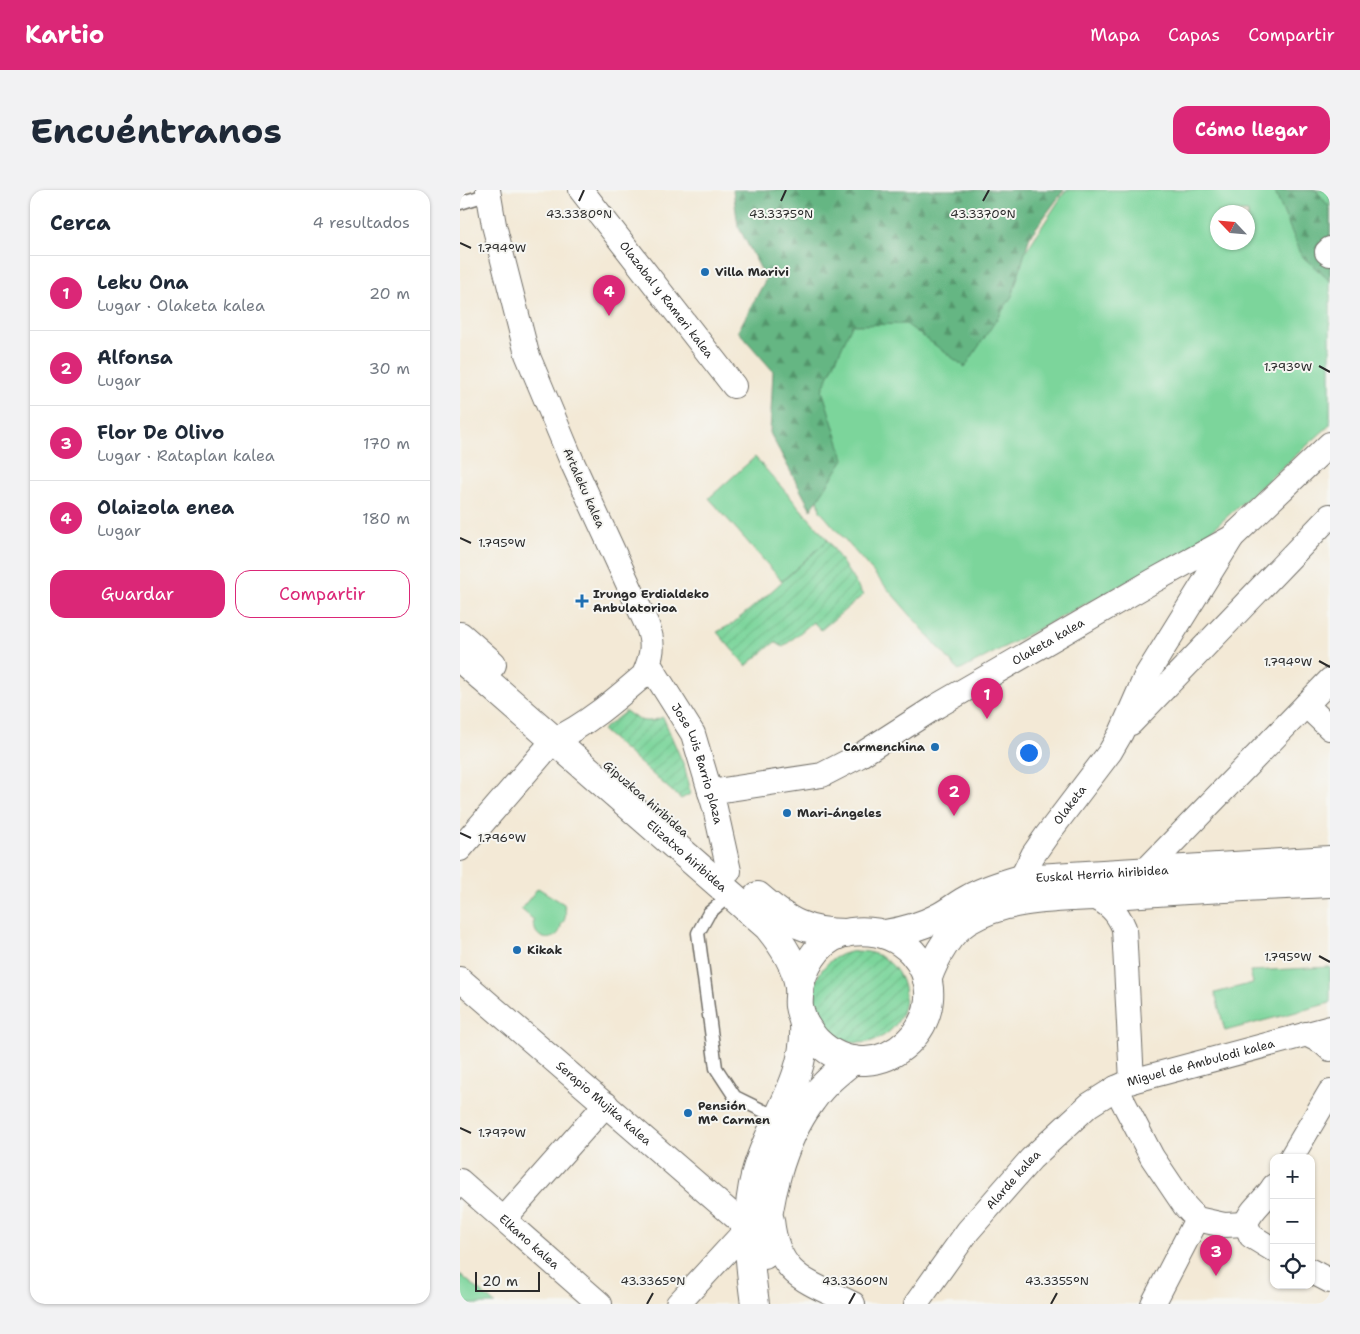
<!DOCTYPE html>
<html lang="es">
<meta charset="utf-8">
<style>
:root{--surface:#fff;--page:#f2f2f3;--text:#1f2937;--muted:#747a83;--line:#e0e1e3;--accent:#db2777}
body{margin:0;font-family:"Shantell Sans",sans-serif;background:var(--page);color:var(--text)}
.controls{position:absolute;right:15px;bottom:15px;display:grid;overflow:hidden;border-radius:10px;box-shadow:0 1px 4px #0004}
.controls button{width:45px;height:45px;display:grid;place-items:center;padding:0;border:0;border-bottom:1px solid var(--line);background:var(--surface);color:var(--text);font:25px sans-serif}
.compass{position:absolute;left:750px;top:15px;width:45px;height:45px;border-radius:50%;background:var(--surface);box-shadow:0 1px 4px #0004;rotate:296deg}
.scale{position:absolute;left:15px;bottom:12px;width:65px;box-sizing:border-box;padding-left:5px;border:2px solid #2b2b2b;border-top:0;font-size:14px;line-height:18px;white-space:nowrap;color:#2b2b2b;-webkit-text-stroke:4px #f6f6f2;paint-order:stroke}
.you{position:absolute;left:568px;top:562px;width:18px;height:18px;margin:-12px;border:4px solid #fff;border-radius:50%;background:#1a73e8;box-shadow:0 0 0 8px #1a73e833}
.badge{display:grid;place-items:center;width:32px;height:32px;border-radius:50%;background:var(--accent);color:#fff;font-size:16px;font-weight:700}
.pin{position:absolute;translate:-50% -41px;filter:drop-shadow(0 1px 2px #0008)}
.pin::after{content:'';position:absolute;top:26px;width:18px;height:15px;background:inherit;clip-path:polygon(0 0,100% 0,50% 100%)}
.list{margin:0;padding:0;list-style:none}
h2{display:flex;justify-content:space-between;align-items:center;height:65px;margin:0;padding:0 20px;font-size:21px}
h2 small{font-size:16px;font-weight:400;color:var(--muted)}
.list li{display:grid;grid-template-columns:32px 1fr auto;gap:15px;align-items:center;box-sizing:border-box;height:75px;padding:0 20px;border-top:1px solid var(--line)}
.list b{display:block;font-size:19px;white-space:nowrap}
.list p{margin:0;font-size:16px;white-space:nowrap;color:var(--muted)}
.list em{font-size:16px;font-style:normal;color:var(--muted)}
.actions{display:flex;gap:10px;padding:15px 20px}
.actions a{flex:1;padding:11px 0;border:1px solid var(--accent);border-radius:15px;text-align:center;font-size:18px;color:var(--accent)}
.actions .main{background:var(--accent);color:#fff}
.icon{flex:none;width:28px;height:28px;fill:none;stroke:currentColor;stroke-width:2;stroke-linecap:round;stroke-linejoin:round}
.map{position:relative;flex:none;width:870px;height:1114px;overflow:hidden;border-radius:15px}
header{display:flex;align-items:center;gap:30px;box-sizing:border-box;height:70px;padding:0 25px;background:var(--accent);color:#fff}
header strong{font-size:24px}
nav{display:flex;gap:28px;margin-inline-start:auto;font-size:18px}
.intro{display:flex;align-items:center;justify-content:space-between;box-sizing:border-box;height:120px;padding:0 30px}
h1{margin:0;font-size:35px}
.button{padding:12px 22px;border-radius:15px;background:var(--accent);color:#fff;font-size:18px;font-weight:700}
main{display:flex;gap:30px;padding:0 30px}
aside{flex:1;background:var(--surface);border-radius:15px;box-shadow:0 1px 4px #0004}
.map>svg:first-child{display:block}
.green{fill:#7cd59b;stroke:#548063;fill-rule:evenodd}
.forest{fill:url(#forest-firs);stroke:#487057}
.garden{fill:url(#garden-furrows);stroke:#548063}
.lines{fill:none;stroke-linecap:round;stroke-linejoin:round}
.lane-casing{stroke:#716e67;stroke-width:15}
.street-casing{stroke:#716e67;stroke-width:26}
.secondary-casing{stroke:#716e67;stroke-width:30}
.lane{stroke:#fff;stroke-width:12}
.street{stroke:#fff;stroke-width:24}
.secondary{stroke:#fff;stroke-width:28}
.ticks{fill:none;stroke:#2b2b2b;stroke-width:2}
.poi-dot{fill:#1f6fb2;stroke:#f6f6f2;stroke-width:2}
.labels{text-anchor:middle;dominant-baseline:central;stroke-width:4;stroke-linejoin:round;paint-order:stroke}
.poi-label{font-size:12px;font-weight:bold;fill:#2b2b2b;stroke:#f6f6f2;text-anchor:start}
.street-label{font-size:12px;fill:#2b2b2b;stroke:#f6f6f2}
.ticks-label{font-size:12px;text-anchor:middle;fill:#2b2b2b;stroke:#f6f6f2;stroke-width:4;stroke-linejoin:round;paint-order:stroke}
</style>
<header>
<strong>Kartio</strong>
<nav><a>Mapa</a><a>Capas</a><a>Compartir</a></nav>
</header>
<div class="intro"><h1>Encuéntranos</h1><a class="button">Cómo llegar</a></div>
<main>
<aside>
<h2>Cerca<small>4 resultados</small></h2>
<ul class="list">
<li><span class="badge">1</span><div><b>Leku Ona</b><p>Lugar · Olaketa kalea</p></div><em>20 m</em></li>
<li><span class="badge">2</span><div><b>Alfonsa</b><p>Lugar</p></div><em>30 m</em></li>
<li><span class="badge">3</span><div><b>Flor De Olivo</b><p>Lugar · Rataplan kalea</p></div><em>170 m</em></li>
<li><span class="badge">4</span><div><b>Olaizola enea</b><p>Lugar</p></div><em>180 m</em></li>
</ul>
<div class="actions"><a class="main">Guardar</a><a>Compartir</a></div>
</aside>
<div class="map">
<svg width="870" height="1114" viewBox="0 0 870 1114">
<defs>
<pattern id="forest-firs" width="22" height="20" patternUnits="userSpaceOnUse" patternTransform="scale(1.25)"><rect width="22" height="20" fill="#65b683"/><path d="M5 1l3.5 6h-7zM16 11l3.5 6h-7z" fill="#53946b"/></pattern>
<pattern id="garden-furrows" width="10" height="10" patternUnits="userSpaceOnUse" patternTransform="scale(1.25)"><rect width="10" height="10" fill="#7cd59b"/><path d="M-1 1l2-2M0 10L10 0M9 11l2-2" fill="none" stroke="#6bb786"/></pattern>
</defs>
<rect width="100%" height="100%" fill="#f6f6f2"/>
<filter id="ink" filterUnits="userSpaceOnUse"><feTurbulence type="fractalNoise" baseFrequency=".02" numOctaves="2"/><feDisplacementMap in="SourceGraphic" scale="10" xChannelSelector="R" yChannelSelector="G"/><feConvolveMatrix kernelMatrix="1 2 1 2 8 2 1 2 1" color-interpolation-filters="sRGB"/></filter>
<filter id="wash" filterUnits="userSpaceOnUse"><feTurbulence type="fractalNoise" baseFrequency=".0096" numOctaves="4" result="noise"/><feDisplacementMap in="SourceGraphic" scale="20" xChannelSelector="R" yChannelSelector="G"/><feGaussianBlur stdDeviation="1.12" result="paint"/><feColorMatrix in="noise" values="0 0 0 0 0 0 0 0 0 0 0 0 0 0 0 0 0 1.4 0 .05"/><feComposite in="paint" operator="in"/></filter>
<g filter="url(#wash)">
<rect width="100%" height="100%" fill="#f3e9d6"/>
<path class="green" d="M606,0H870V235L733,357L499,481L360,321L345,222L385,114L509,148ZM758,22H788V52H758Z
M295,267L368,350L322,391L249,308Z
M78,698L104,714C106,722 107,729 101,735C101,748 84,754 76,742C75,739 74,736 73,733L75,731L61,719Z
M870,777V813L765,841L755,803L793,793L790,781Z
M0,1084L35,1114H0Z"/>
<path class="forest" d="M273,0H604L570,46L552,106L505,177L446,134L392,135L362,200L384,269L351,320L310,243L313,181L278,141L306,89L278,36Z
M814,0H856L870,18V91L842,66Z"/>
<path class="garden" d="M368,350L403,405L361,440L353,432L323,457L315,452L286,476L257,442L272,434L305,407Z
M166,521C180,532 186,534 203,527L225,578L230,604L221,609L142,540Z
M353 807a46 46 0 1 1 92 0a46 46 0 1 1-92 0Z"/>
</g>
<g filter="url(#ink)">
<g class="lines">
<g class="lane-casing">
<path id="lane" d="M0,13L29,4
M271,704L249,723L238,743L256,878L275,907L318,928"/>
</g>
<g class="street-casing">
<g id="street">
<path id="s1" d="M121,0L274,196"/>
<path d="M870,59L867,62L870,64"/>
<path id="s2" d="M189,474L233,544L255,618L269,681"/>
<path d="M846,515L870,538"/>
<path d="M671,533L870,326"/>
<path id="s3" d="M250,602L362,585L399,566L477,516L693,391L771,348L870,254"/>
<path d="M0,659L94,550C128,534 156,509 184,485C192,466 195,455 187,435L113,274L67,164L34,35L28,0"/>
<path d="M685,681L870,490"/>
<path id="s4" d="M561,689L573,665L587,645L650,562L661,543L686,486L771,349"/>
<path d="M632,706C648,713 657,721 664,738L672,891"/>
<path id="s5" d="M0,789L288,1038L218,1114"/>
<path d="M846,844L862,852L870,859"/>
<path d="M656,898L692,967L725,1016L737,1029L764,1035L786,1034"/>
<path d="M831,968L870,902"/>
<path id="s6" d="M0,991L140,1114"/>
<path d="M814,996C806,1010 790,1019 786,1034L791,1046L814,1060"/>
<path d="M44,1029L146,914"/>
<path d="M312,1030C318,1087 347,1091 393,1114"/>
<path d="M851,1081L870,1091"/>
<path id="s7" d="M456,1114L508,1041L571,969L629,915L656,898L672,891L870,838"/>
<path d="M693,1114L737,1029"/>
</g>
</g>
<g class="secondary-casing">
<g id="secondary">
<path d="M0,446L32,474"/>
<path id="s8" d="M0,468L308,737C322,754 336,774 339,797C340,804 338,810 339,816C340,823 343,828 344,835C347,889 310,932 296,982C284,1026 289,1070 295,1114"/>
<path d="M298,706C328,732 346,743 386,743"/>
<path id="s9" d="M425,744C443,741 460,737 477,728C488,723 498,714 510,708C526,699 544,694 561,689L870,670"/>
<path d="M467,790C475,768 487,744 507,731C547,706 605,708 651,705C724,700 797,696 870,693"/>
<path d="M339,797C346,772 361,746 390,742C414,739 435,744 452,762C507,823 418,911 357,851C352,846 348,839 344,833"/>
<path d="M304,1065C307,1013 320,953 352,910C363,894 378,882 393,870"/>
</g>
</g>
<use href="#lane" class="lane"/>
<use href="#street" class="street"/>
<use href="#secondary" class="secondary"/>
</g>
</g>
<path class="ticks" d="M119,11L124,0M321,11L326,0M523,11L529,0M0,53L11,58M859,176L870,182M0,348L11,353M859,471L870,477M0,643L11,648M859,766L870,772M0,938L11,943M187,1114L193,1103M389,1114L395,1103M591,1114L597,1103"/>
<g class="poi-dot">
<circle cx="245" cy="82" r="5"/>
<path d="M119.5 403.5h5v5h5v5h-5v5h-5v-5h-5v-5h5z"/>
<circle cx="475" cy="557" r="5"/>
<circle cx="327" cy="623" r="5"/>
<circle cx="57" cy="760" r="5"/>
<circle cx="228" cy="923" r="5"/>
</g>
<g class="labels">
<g class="poi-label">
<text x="255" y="82">Villa Marivi</text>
<text x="133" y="404">Irungo Erdialdeko<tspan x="133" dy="14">Anbulatorioa</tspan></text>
<text x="465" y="557" text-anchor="end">Carmenchina</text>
<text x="337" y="623">Mari-ángeles</text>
<text x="67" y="760">Kikak</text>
<text x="238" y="916">Pensión<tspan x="238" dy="14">Mª Carmen</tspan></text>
</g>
<g class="street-label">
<text stroke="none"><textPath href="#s1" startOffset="139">Olazabal y Rameri kalea</textPath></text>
<text transform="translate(124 298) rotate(66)">Artaleku kalea</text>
<text stroke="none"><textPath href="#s3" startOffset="376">Olaketa kalea</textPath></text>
<text stroke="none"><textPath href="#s2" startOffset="112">Jose Luis Barrio plaza</textPath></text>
<text transform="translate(186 609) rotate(41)">Gipuzkoa hiribidea</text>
<text stroke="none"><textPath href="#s4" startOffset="89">Olaketa</textPath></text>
<text stroke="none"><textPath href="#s8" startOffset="301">Elizatxo hiribidea</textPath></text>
<text stroke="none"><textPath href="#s9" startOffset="229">Euskal Herria hiribidea</textPath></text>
<text stroke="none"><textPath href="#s7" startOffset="385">Miguel de Ambulodi kalea</textPath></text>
<text stroke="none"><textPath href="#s5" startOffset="190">Serapio Mujika kalea</textPath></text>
<text stroke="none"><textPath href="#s7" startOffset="158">Alarde kalea</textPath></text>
<text stroke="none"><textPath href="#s6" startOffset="92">Elkano kalea</textPath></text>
</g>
</g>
<g class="ticks-label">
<text x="119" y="28">43.3380°N</text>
<text x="321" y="28">43.3375°N</text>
<text x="523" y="28">43.3370°N</text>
<text x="42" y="62">1.794°W</text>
<text x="828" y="181">1.793°W</text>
<text x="42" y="357">1.795°W</text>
<text x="828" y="476">1.794°W</text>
<text x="42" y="652">1.796°W</text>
<text x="828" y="771">1.795°W</text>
<text x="42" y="947">1.797°W</text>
<text x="193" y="1095">43.3365°N</text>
<text x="395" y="1095">43.3360°N</text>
<text x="597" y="1095">43.3355°N</text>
</g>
</svg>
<div class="controls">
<button>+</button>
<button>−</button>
<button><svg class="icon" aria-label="locate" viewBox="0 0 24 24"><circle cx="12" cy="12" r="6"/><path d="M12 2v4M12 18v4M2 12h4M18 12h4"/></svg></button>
</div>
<svg class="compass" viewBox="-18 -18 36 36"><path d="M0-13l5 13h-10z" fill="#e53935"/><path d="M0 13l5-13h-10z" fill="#747a83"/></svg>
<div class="scale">20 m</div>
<div class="you"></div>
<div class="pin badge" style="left:527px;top:529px">1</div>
<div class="pin badge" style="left:494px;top:626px">2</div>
<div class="pin badge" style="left:756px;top:1086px">3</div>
<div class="pin badge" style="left:149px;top:126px">4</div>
</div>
</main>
